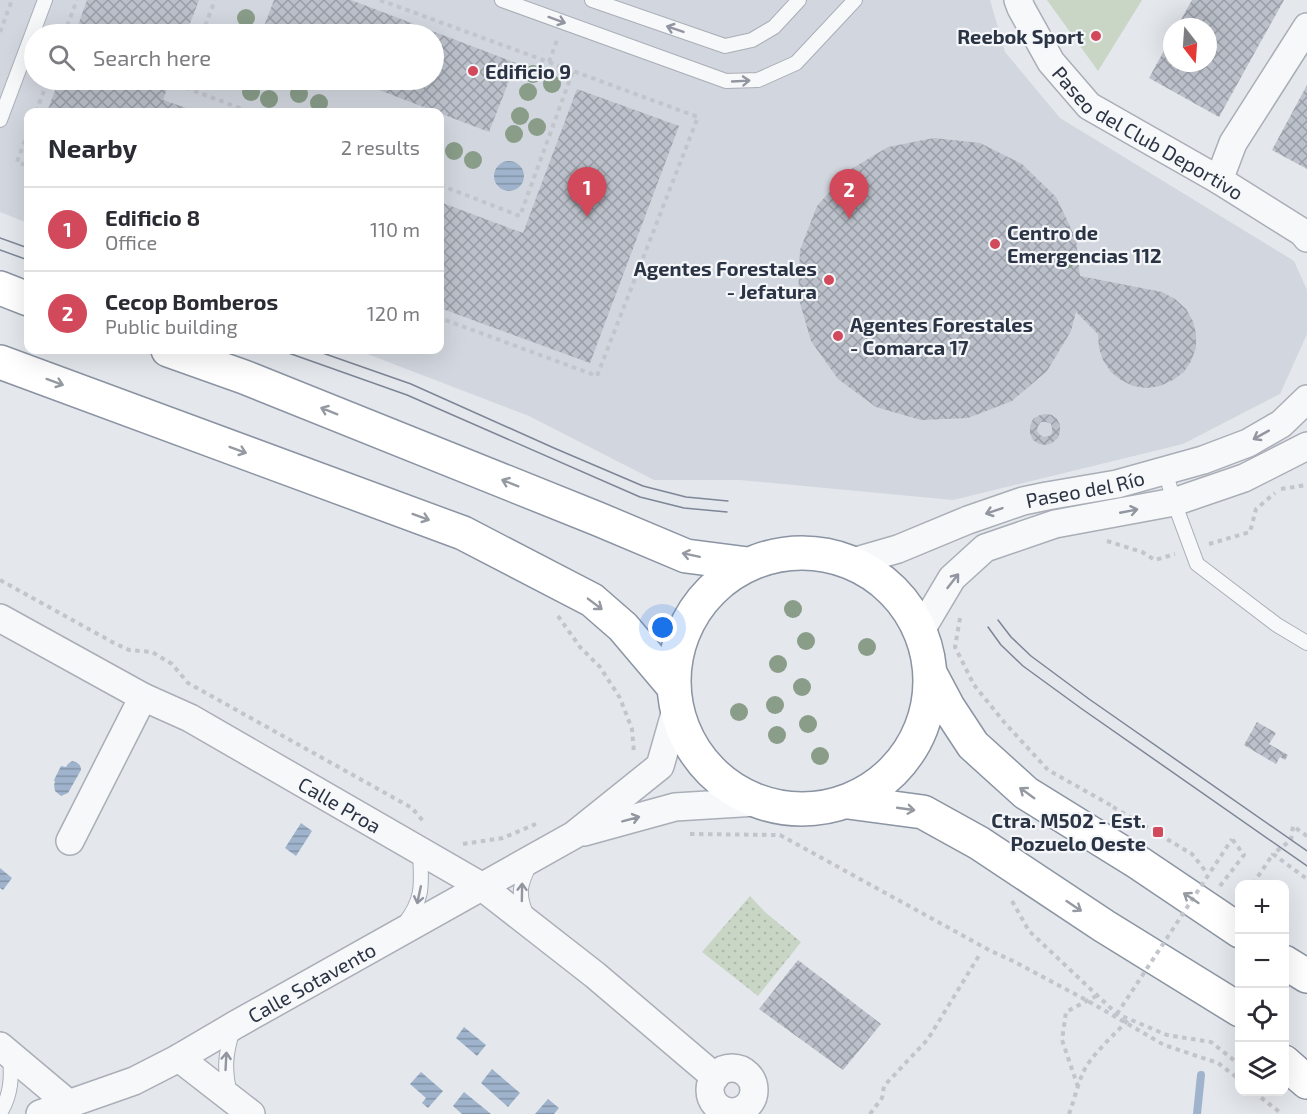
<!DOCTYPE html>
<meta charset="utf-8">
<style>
:root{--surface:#fff;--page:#f2f2f3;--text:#2b2b33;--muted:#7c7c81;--line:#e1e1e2;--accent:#d1495b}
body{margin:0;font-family:"Exo 2",sans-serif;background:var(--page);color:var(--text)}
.controls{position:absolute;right:18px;bottom:18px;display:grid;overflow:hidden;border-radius:12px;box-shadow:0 6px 24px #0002}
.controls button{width:54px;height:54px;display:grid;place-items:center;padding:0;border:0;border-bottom:2px solid var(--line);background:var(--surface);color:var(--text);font:30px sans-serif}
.compass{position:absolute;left:1163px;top:18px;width:54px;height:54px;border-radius:50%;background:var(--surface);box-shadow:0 6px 24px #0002;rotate:163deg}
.you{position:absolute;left:663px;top:628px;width:21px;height:21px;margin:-15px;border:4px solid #fff;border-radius:50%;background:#1a73e8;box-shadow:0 0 0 9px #1a73e833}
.badge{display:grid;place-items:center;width:39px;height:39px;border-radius:50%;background:var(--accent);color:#fff;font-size:20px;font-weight:700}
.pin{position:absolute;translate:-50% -50px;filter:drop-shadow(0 2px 3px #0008)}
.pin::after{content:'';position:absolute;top:32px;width:21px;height:18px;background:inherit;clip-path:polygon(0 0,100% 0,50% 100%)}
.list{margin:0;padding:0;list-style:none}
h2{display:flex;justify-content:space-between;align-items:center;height:78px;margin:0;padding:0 24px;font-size:26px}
h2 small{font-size:20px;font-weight:400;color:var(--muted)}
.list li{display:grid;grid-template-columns:39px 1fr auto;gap:18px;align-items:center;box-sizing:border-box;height:84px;padding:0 24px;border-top:2px solid var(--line)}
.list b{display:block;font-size:22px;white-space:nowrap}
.list p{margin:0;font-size:20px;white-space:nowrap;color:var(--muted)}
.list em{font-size:20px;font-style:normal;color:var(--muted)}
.icon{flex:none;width:33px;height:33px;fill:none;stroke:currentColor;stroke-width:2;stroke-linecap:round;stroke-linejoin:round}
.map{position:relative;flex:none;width:1307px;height:1114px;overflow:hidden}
.search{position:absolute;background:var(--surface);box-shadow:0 6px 24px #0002;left:24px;top:24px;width:420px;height:66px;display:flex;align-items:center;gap:15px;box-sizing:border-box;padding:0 21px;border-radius:33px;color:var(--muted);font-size:22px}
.panel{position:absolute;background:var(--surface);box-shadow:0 6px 24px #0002;left:24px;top:108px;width:420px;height:246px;border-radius:12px}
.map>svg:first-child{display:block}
.built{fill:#d2d6de;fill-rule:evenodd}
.grass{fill:#c9d6c5}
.park{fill:url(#park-dots)}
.water{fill:url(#water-rules)}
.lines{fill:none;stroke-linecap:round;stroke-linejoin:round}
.stream{stroke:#9fb4cc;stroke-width:8}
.building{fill:url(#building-cross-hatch);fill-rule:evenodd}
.service-casing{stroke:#a9aeb7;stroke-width:16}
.minor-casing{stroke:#a9aeb7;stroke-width:30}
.trunk-casing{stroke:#8b94a3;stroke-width:36}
.path{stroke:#c2c5cb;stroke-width:4;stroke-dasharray:4.5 4.5;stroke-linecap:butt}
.service{stroke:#f7f8fa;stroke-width:14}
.minor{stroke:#f7f8fa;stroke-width:27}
.trunk{stroke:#fff;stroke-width:33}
.tram{stroke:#7d8696;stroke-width:1.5}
.path-bridge{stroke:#c2c5cb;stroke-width:4;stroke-dasharray:4.5 4.5;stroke-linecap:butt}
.tree{fill:#899d89}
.oneway{stroke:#9196a0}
.oneway2{stroke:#959aa2}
.poi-dot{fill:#d1495b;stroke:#f4f6f9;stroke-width:2}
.labels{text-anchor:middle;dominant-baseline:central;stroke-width:4.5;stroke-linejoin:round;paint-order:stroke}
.poi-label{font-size:20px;font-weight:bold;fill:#2b3445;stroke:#f4f6f9;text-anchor:end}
.street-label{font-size:20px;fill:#2b3445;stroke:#f4f6f9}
</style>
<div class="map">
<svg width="1307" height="1114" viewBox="0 0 1307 1114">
<defs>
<pattern id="park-dots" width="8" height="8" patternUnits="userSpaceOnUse" patternTransform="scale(1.5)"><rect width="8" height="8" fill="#c9d6c5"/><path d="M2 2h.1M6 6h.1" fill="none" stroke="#adb8ab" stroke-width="1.8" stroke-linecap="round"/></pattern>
<pattern id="water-rules" width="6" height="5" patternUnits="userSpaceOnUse" patternTransform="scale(1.5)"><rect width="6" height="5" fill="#9fb4cc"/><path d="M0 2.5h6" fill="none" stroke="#8293a7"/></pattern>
<pattern id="building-cross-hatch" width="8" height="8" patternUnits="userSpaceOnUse" patternTransform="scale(1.5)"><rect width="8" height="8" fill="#bbc0ca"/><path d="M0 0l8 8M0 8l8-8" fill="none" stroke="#989da6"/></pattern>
</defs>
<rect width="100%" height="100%" fill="#e4e7ec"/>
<path class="built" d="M0,0H990L1005,52L1060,118L1294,261L1307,290V334L1280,394L1183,444L953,500L740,480H654L529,416L357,350H440V112H28V223L0,212ZM34,34H434V80H34Z"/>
<path class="grass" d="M1047,0H1142L1098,71Z"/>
<path class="park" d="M750,896L765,912L801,942L758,996L702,952Z"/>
<path class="water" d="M494 176a15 15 0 1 1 30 0a15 15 0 1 1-30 0Z
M72,761C77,762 81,764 81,770L68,793L61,796L55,791L54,785L55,782L54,780L61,766L66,767L68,764Z
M301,823L312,831L296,856L285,848Z
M0,868L12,878L3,890L0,888Z
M464,1027L486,1045L477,1056L456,1038Z
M492,1069L520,1093L508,1107L481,1083Z
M421,1072L443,1091L428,1108L422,1103L426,1098L410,1084Z
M464,1092L491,1114H462L453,1106Z
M548,1099L559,1108L554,1114H535Z"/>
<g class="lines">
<path class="stream" d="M1197,1114L1201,1075"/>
</g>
<path class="building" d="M87,0H199L186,34H75Z
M274,0H351L516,63L489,132L353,80H434V34H261Z
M1192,0H1284L1219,117L1149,78L1172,36V63H1208V27H1177Z
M59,80H170L163,100L198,112H47Z
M1307,85V169L1272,150Z
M577,89L679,126L590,363L440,308V202L523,233Z
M934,138L980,143L1022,164L1056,197L1076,239L1080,276L1162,292L1175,299L1186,309L1193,321L1196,334V348L1191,361L1184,372L1173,380L1160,386L1147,388L1133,386L1121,380L1111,372L1103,360L1099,348L1098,334L1076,312L1071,331L1047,371L1012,401L968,418L921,420L876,407L838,379L811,341L798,296L800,250L817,206L848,171L888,147Z
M1046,414L1052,415L1057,419L1060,425V432L1058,438L1052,443L1046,445L1039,444L1033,440L1030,433V426L1033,419L1040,415ZM1041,422H1046L1051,424L1052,428V433L1049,436L1044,437L1040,435L1037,431L1038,426Z
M1257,722L1276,733L1269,744L1288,755L1285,760L1280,757L1276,764L1244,745Z
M798,960L881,1024L843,1070L759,1009Z"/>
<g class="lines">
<g class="service-casing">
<path id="service" d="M502,0L726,81L758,80L796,63L855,0
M592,0L725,46L752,40L774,27L799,0
M0,120L45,0
M1165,470L1174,502L1197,564L1277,625L1307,643
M527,916C517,894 520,884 530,864
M405,923C425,897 421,882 420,851
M230,1095C224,1069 225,1055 233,1029
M0,1113C11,1095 12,1078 10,1057"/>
</g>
<g class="minor-casing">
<g id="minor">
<path id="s1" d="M1018,0L1021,8L1051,62L1089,106L1219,180L1302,232L1307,238"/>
<path d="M1219,180L1233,143L1307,27"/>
<path id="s2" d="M853,562L898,549L968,520L1023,501L1047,496L1117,484L1203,460L1248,443L1281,424L1307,399"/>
<path id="s3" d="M0,618L143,697L190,718L481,886L595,975L715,1077"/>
<path d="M921,630L952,578L985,548L1055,524L1174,502L1244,478L1307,446"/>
<path d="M584,832L675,807L757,802"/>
<path d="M70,841L143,697"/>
<path d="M0,1046L69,1104"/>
<path d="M179,1058L251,1114"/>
<circle cx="732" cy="1090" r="22"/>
<path id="s4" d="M40,1114L134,1081L179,1058L235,1025L574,835L660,766L676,710"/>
</g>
</g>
<g class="trunk-casing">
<path id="trunk" d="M0,288L28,299
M168,350L244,377L598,519L686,556L748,564
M0,362L463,533L592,600L623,627L673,686
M674 681a128 128 0 1 1 256 0a128 128 0 1 1-256 0Z
M931,675L948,707L973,745L1026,793L1139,863L1240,931
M848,802L923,812L979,843L1104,926L1240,1010
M1284,962L1307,976
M1284,1062L1307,1082"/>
</g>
<path class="path" d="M380,0L698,117L597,376L440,318
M0,32L12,0
M64,34L77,0
M202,34L215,0
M549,62L557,40
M186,80L184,87L250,112
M36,112L48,80
M28,132L17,162L28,166
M440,185L520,216L573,71
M1281,489L1307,485
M1107,541L1142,552L1155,560L1175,554
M1209,544L1250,532L1256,509L1275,493
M0,580L114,643L129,650L152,652L172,664L188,683L412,808L423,821
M558,616L580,647L600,667L620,698L632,729L634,753
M960,618L955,647L974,685L1004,722L1048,770L1114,807
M1113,807L1192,854L1207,873
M690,834L780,835L989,950L1013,961L1088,1001L1164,1045L1218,1063L1240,1080
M1307,836L1293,826L1291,840L1273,854L1307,879
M463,844L503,838L536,824
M1253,884L1273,854
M1220,886L1244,855L1232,839
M1012,901L1029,931L1117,1014L1167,1035L1211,1042L1240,1065
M1078,1087L1062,1040L1066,1012L1098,995
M1254,1092L1282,1114
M870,1114L882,1098L884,1086L928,1039L980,954
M1069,1114C1074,1101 1077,1086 1083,1073C1089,1057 1117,1032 1129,1019"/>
<use href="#service" class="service"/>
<use href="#minor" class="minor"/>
<use href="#trunk" class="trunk"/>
<path class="tram" d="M0,238L28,248
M0,250L28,260
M280,350L407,395L640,497L684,508L727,512
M314,350L411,384L554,448L643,486L686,497L728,501
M998,620L1011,637L1031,656L1089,699L1307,851
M988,627L1001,645L1023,666L1082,709L1307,866"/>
<path class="path-bridge" d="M1117,1014L1232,839"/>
</g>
<g class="tree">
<circle cx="246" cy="18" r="9"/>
<circle cx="533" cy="74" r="9"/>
<circle cx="552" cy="84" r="9"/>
<circle cx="251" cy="92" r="9"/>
<circle cx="528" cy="92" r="9"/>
<circle cx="299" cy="94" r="9"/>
<circle cx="269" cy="99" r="9"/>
<circle cx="319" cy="103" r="9"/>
<circle cx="520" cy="116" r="9"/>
<circle cx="537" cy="127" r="9"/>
<circle cx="514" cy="134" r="9"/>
<circle cx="454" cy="151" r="9"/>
<circle cx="473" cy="160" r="9"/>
<circle cx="1066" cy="260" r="9"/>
<circle cx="793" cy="609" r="9"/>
<circle cx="806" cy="641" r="9"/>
<circle cx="867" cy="647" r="9"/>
<circle cx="778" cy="664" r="9"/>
<circle cx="802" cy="687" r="9"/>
<circle cx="775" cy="705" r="9"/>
<circle cx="739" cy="712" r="9"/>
<circle cx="808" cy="724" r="9"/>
<circle cx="777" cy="735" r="9"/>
<circle cx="820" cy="756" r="9"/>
</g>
<defs><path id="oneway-shaft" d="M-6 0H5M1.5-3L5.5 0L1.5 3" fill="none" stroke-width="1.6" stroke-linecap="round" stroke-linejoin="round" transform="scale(1.5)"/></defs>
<g class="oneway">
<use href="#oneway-shaft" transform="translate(557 20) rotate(20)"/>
<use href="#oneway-shaft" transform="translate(675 29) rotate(-161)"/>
<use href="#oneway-shaft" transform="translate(741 81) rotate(-3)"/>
<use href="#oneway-shaft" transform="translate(1261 435) rotate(151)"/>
<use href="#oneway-shaft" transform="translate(994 511) rotate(161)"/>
<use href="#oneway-shaft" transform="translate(1129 511) rotate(-11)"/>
<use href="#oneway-shaft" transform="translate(953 581) rotate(-52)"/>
<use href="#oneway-shaft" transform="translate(631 819) rotate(-15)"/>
<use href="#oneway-shaft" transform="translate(522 892) rotate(-89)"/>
<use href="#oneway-shaft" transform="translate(419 895) rotate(102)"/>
<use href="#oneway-shaft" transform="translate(226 1061) rotate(-87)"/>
</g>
<g class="oneway2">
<use href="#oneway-shaft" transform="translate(55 382) rotate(20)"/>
<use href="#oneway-shaft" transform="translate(329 411) rotate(-158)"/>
<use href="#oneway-shaft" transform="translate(238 450) rotate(20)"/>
<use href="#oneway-shaft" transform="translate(510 483) rotate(-158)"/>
<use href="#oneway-shaft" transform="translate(421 517) rotate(20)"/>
<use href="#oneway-shaft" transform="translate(691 555) rotate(-168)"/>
<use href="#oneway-shaft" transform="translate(595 604) rotate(37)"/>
<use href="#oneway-shaft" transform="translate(1027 793) rotate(-144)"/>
<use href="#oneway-shaft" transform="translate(906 809) rotate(8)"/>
<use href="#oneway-shaft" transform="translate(1191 898) rotate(-146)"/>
<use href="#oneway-shaft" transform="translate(1074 906) rotate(34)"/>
</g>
<g class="poi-dot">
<circle cx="1096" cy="36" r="6"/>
<circle cx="473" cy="71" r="6"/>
<circle cx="995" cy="244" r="6"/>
<circle cx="829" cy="280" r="6"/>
<circle cx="838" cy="336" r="6"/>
<rect x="1152" y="826" width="12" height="12" rx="3"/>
</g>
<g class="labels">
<g class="poi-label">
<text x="1084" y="36">Reebok Sport</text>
<text x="485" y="71" text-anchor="start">Edificio 9</text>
<text x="1007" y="232" text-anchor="start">Centro de<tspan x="1007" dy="23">Emergencias 112</tspan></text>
<text x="817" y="268">Agentes Forestales<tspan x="817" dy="23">- Jefatura</tspan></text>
<text x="850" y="324" text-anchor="start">Agentes Forestales<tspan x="850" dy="23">- Comarca 17</tspan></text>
<text x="1146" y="820">Ctra. M502 - Est.<tspan x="1146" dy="23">Pozuelo Oeste</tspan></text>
</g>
<g class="street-label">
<text stroke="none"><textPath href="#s1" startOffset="192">Paseo del Club Deportivo</textPath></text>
<text stroke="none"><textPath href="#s2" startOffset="244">Paseo del Río</textPath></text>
<text stroke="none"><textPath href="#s3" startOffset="388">Calle Proa</textPath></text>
<text stroke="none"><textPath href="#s4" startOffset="303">Calle Sotavento</textPath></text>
</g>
</g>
</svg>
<div class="controls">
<button>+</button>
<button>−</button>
<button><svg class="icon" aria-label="locate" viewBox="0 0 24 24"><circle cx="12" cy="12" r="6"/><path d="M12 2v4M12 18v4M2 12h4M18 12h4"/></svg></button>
<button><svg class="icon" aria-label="layers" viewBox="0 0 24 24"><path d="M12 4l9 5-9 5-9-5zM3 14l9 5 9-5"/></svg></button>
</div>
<svg class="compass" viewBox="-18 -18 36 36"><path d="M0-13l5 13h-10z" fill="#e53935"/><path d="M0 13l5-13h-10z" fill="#7c7c81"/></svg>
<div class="you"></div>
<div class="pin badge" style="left:587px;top:217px">1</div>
<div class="pin badge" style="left:849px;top:219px">2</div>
<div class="search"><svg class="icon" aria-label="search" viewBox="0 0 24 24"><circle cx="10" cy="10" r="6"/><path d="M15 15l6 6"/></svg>Search here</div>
<section class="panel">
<h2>Nearby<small>2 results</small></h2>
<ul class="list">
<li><span class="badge">1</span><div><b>Edificio 8</b><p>Office</p></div><em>110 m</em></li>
<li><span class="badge">2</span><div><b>Cecop Bomberos</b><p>Public building</p></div><em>120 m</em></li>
</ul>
</section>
</div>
